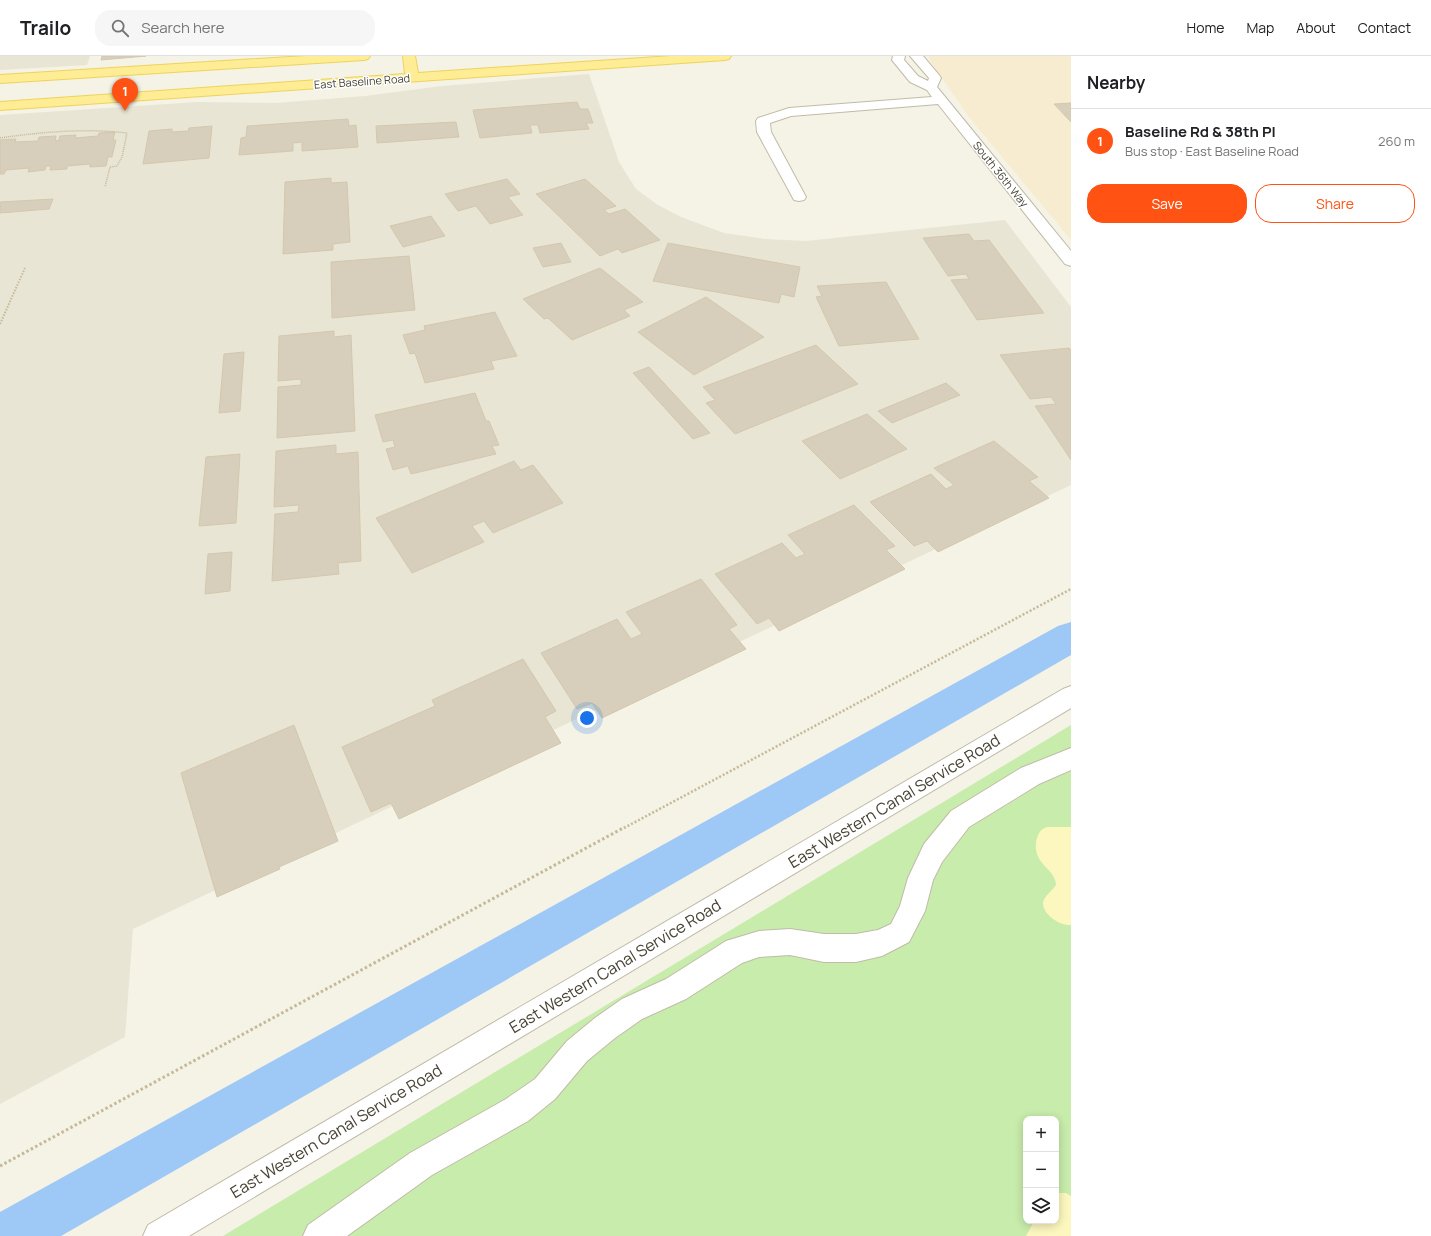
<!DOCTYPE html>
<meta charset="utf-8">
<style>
:root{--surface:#fff;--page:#f6f6f6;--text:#202124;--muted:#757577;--line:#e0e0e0;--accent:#ff5213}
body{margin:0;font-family:Manrope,sans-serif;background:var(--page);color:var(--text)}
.controls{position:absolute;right:12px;bottom:12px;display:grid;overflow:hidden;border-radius:8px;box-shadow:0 2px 10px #0003}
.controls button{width:36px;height:36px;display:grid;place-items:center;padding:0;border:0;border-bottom:1px solid var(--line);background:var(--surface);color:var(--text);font:20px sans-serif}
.you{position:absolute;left:587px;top:662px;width:14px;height:14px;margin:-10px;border:3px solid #fff;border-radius:50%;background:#1a73e8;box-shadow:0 0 0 6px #1a73e833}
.badge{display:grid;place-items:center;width:26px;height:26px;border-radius:50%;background:var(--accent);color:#fff;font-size:13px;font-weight:700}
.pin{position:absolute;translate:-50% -33px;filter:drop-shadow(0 1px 2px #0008)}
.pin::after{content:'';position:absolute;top:21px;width:14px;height:12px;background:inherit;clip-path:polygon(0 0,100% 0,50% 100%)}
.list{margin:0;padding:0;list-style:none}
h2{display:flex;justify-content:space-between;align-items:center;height:52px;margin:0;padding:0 16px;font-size:17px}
h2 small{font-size:13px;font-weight:400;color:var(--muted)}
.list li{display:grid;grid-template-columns:26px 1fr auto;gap:12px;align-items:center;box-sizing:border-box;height:64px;padding:0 16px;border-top:1px solid var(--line)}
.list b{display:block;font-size:15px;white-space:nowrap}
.list p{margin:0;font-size:13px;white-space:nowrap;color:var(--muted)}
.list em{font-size:13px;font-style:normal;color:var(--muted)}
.actions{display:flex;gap:8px;padding:12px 16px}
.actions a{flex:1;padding:9px 0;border:1px solid var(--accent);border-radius:16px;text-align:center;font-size:14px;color:var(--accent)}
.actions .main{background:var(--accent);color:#fff}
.icon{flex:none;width:22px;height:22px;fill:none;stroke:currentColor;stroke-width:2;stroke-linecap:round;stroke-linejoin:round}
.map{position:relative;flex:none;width:1071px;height:1180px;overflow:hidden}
header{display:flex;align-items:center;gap:24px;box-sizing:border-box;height:56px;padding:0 20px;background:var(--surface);border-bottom:1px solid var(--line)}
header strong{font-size:19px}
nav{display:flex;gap:22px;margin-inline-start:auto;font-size:14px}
.search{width:280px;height:36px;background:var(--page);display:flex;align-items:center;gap:10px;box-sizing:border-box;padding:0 14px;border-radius:16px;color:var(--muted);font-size:15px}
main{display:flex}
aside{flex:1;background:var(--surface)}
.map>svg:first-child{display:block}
.residential{fill:#e9e5d4}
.commercial{fill:#f8ecd0}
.green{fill:#c8ecac;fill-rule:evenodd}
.sand{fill:#fcf6bf}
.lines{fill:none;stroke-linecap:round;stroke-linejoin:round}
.canal{fill:#9ec8f6;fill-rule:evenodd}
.building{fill:#d7cfbb;stroke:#d3c8ad}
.minor-casing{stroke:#c1bba8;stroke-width:2}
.major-casing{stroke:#edd35b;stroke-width:2}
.path-far3{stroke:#c4ba98;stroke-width:1.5;stroke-dasharray:1 1;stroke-linecap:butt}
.path-far2{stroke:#c4ba98;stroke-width:2;stroke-dasharray:1.5 1.5;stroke-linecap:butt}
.path-far1{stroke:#c4ba98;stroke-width:2.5;stroke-dasharray:2 2;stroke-linecap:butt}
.path{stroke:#c4ba98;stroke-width:3;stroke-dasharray:2.5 2.5;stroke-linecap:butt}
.minor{fill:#fff;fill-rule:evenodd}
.major{fill:#ffed95;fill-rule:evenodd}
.labels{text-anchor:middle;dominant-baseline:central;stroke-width:3;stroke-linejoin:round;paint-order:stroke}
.far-street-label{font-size:11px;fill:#484335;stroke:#fff}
.near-street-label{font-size:16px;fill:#484335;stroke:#fff}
</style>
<header>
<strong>Trailo</strong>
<div class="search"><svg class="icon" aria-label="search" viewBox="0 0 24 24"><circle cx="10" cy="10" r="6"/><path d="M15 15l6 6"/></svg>Search here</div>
<nav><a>Home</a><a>Map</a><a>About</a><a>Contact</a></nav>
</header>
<main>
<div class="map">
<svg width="1071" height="1180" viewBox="0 0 1071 1180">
<rect width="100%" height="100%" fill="#f5f2e6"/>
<path class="residential" d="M0,0H90L87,9L0,14Z
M589,18L619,106L636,133L658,149L681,161L724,177L765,183L806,185L1005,164L1071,251V429L133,873L125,981L0,1048V59L198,46L276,47L365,40L442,30Z"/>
<path class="commercial" d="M929,0H1071V184L968,60L929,3Z"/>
<path class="green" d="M1071,669V1180H223ZM1026,1063H1056V1165H1026Z"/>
<path class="sand" d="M1047,771H1071V869C1060,870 1043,859 1043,847C1044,840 1052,835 1056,829C1056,812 1030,808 1037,782C1039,776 1041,773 1047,771Z
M1056,1137H1066L1071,1140V1180H1026L1034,1165H1056Z"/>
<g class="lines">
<path class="canal" d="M1071,566V599L61,1180H0V1156L1058,570Z"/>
</g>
<path class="building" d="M102,0H146L101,4Z
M577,46L580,53H588L593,67H586L589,73L540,77L538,69H530L532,77L480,82L473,54Z
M1071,47V66L1054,48Z
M348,63L349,70L356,69L358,91L302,95V86L293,87V95L239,99L241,82L246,81L247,70Z
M456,66L459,81L377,87L376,70Z
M212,70L209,102L143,108L149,75L172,73V76L188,75L189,72Z
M115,76L113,84H116L112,101H108L106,110L90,111V108L67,110V113L50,114L51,110H46L45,114L28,116L29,112L6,114L4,118H0V84L16,83L15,86L38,85L39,81L56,80L55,85L59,84L60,80L76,79L75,82L98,80L99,77Z
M331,122V127L347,126L350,186L333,188V194L283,198L285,126Z
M507,123L520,138L508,141L523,159L490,168L476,150L458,155L445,138Z
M585,123L616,150L604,154L609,158L625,153L660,184L622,197L618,193L600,200L536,138Z
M53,143L49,153L0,157V146Z
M431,160L445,180L403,191L390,170Z
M969,178L974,185L989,184L1044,257L977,264L951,224L969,223L966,218L948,220L923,182Z
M561,187L571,206L543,211L533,192Z
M668,187L800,211L794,241L781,238L779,247L653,225Z
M409,200L415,254L332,262L331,206Z
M600,212L643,246L624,254L630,260L572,284L548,262L544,263L523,243Z
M886,226L919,283L839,290L816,241L822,240L817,230Z
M706,241L764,281L694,319L638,276Z
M495,256L517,300L491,305L494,313L425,327L415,297L410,298L403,279L425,274L424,270Z
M334,275V281L351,279L355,375L277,382L278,331L301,329V323L278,325L279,280Z
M816,289L858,328L735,378L706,347L715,344L703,331Z
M1069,292L1071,294V404L1035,350L1056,348L1051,341L1030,343L1000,299Z
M244,296L240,355L219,357L224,298Z
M649,311L710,377L693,383L633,317Z
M946,327L960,339L892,367L878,355Z
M475,337L486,365H489L499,389L492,390L496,398L411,418L408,410L393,414L386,393L395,391L393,384L383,386L375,359Z
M867,358L907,393L840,423L802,385Z
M994,385L1038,421L1029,425L1049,442L938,496L927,485L914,490L870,446L931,418L946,433L954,429L934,412Z
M336,389V398L358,396L361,505L338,507L339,518L272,525L275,458L298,456L299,449L274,451L276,395Z
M240,398L236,467L199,470L206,401Z
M514,405L521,414L533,409L563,447L493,477L484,465L472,470L484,486L412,517L376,462Z
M854,449L895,490L886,494L905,513L779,575L769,562L757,568L715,518L782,487L796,502L805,498L788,479Z
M232,496L230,535L205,538L208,498Z
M701,523L737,569L729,573L746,593L602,662L592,647L577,653L541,597L617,563L631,583L642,578L626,556Z
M523,603L556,655L545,661L561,687L399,763L391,747L371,756L342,691L435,650L432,644Z
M294,669L338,785L279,811L280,813L217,841L181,717Z"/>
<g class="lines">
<g class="minor-casing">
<path id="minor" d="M893,0H905L904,4L918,20L928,25L929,22L910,0H923L939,19L941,22L937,31L1071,195V210L1065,208L938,48L791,60L770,67L771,76L806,141L804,144L799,145L794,144L757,76L756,65L758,62L789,52L932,41L927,34L910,26L892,4Z
M1071,630V652L189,1180H143L148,1169L1063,633Z
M1071,692V714L1039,728L969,771L942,806L933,824L925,855L909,886L882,900L856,906H824L790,899L759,901L742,907L686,943L642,963L615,982L587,1005L555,1043L528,1065L432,1119L347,1180H303L308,1169L410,1097L506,1043L535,1023L567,985L595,962L622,943L666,923L726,885L759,875L790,873L824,878H856L878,874L891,868L900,850L908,822L924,788L951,755L1021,712Z"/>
</g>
<g class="major-casing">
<path id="major" d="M306,0H370L368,3L364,4L0,27V19Z
M403,0H415L418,17L672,0H731L729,3L725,4L0,54V46L405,18Z"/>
</g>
<path class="path-far3" d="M0,82C42,76 84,72 127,77L122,101L117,110L110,111L105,131"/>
<path class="path-far2" d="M0,268L25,212"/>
<path class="path-far1" d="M624,772L1071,533"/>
<path class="path" d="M0,1110L625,771"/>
<use href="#minor" class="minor"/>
<use href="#major" class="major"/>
</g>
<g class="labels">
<g class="far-street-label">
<text transform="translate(362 25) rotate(-4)">East Baseline Road</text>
<text transform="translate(1001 118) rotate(51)">South 36th Way</text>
</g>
<g class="near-street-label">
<text transform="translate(894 745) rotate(-31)">East Western Canal Service Road</text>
<text transform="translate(615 910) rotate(-31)">East Western Canal Service Road</text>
<text transform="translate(336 1075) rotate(-31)">East Western Canal Service Road</text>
</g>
</g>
</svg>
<div class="controls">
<button>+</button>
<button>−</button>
<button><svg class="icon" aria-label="layers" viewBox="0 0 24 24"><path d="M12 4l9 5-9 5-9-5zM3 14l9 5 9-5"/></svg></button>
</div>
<div class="you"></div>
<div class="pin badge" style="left:125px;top:55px">1</div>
</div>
<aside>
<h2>Nearby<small></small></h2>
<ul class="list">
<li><span class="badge">1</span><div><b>Baseline Rd &amp; 38th Pl</b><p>Bus stop · East Baseline Road</p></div><em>260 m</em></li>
</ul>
<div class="actions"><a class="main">Save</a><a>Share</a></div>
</aside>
</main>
